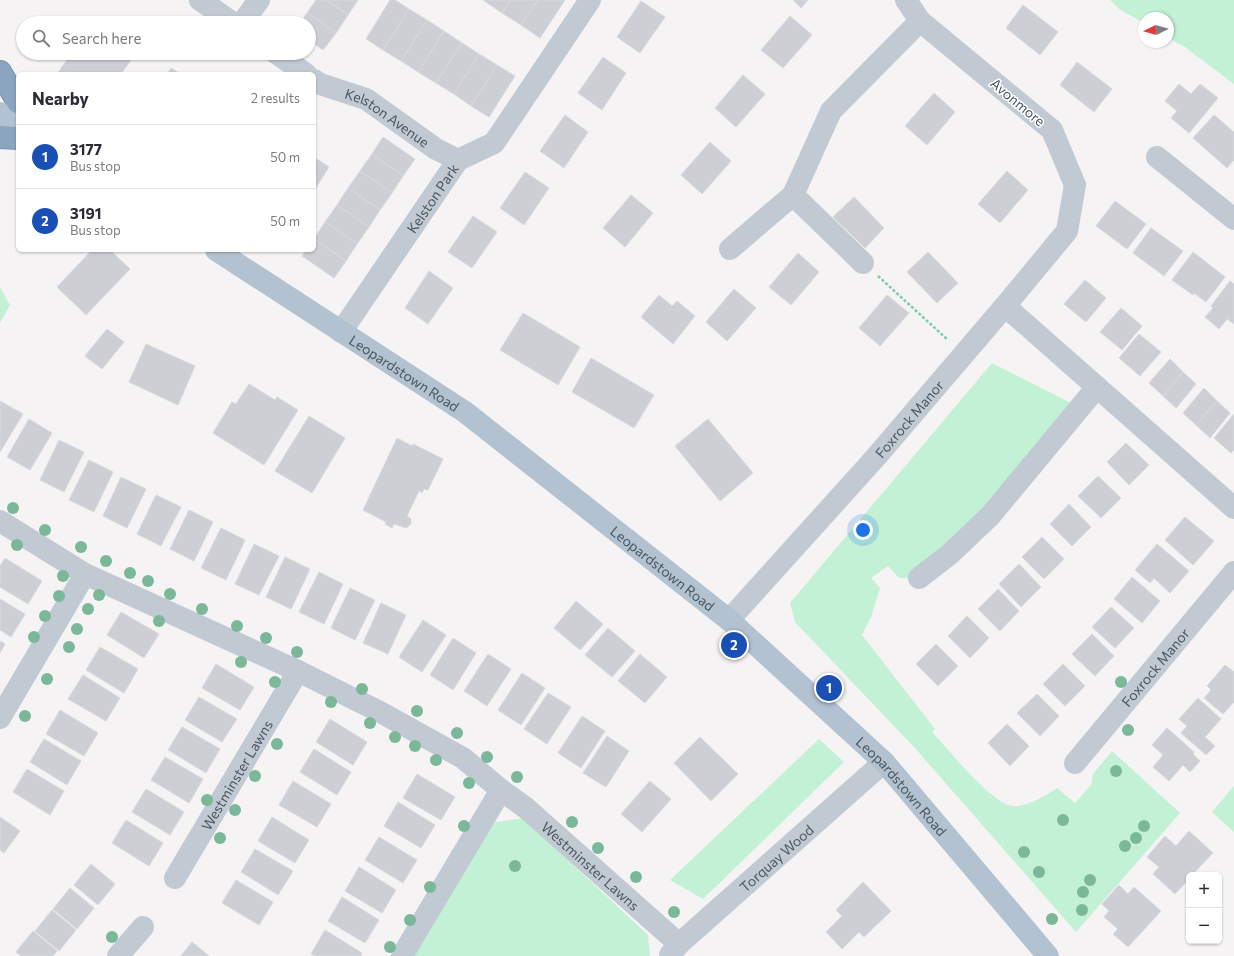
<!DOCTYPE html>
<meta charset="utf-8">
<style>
:root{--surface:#fff;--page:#f2f2f3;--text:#2b2b33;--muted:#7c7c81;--line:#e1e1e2;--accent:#0b8043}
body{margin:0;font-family:Commissioner,sans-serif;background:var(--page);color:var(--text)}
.controls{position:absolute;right:12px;bottom:12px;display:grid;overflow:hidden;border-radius:6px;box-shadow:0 1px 3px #0004}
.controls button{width:36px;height:36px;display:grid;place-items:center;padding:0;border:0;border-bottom:1px solid var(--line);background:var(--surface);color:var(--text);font:20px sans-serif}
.compass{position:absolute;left:1138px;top:12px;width:36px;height:36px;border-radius:50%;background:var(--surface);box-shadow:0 1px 3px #0004;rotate:265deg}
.you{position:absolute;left:863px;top:530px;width:14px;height:14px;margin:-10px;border:3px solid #fff;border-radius:50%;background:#1a73e8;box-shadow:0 0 0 6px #1a73e833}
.badge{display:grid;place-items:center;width:26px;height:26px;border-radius:50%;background:var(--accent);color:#fff;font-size:13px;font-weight:700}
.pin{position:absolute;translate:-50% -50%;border:2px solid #fff;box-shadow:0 1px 4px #0006}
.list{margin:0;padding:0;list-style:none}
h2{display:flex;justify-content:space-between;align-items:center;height:52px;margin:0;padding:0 16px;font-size:17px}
h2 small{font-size:13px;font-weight:400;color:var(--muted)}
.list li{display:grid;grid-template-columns:26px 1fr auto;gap:12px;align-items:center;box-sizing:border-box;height:64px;padding:0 16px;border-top:1px solid var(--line)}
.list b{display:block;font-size:15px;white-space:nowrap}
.list p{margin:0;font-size:13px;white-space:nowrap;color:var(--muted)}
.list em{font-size:13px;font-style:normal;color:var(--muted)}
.icon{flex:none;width:22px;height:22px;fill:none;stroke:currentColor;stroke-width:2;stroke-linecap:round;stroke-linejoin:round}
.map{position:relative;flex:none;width:1234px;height:956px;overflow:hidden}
.search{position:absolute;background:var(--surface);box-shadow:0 1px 3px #0004;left:16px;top:16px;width:300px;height:44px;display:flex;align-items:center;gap:10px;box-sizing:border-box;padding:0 14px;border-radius:22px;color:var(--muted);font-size:15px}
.panel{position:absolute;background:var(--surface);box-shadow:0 1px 3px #0004;left:16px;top:72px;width:300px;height:180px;border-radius:6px}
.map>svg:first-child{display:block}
.green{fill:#c3f1d5}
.building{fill:#cdcfd5;stroke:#d7d9de}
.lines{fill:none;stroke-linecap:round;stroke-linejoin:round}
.highway-casing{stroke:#7690ad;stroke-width:24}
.path{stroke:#7ad0a6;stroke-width:2.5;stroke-dasharray:3 2;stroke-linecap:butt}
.minor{stroke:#c1cad2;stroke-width:22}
.major{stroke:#b3c2d1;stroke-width:22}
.highway{stroke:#8ba5c1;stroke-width:22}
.tree{fill:#7bb799}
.labels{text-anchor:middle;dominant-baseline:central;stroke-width:3;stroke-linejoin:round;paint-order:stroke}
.street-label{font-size:14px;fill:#4a5661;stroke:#fff}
</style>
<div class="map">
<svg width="1234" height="956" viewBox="0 0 1234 956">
<rect width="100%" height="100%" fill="#f5f3f3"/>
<path class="green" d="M1110,0H1234V84L1185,47L1168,38V18H1144V23L1119,9Z
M0,287L10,305L0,323Z
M992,363L1071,403L998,492L950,544L912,578H899L888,566L871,578L880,588L871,617L862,635L935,729L932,732C948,749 991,803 1012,806C1025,808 1047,795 1057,788L1075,803L1091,785L1093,774L1112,751L1180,813L1076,932L914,747L795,622L790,603Z
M819,739L844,762L703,899L670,880Z
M1234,786V832L1212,812Z
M523,818L648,935L650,956H407L491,823Z"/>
<path class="building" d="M316,0H326L348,15L336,33L307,13Z
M326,0H358L348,15Z
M390,0H395L409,9L383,50L366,39Z
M483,0H511L502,13Z
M511,0H538L521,25L502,13Z
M538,0H565L540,38L521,25Z
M793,0H808L801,8Z
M641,1L665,17L640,53L617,37Z
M1023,5L1058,32L1040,55L1006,28Z
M409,9L427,20L401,61L383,50Z
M307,13L336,33L323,50L309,40V23H300Z
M790,16L812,35L783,68L761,50Z
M427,20L444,31L418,72L401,61Z
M444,31L462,43L436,83L418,72Z
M462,43L479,54L454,94L436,83Z
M72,53H122L131,60L121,74H57Z
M479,54L497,65L471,106L454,94Z
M603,57L626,73L602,110L578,93Z
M1077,62L1112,89L1094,112L1060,85Z
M497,65L515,76L489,117L471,106Z
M171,68L181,74H167Z
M743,75L765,94L736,127L715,108Z
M1179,84L1191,94L1200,84L1218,98L1189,133L1171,118L1177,111L1165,101Z
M934,93L955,112L927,145L905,126Z
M565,115L588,132L564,168L540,151Z
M1214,115L1234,132V160L1227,168L1193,138Z
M383,137L415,159L403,176L372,154Z
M710,142L731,161L702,194L681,175Z
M372,154L403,176L392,193L360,171Z
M314,157L329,167L314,191Z
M360,171L392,193L380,210L348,188Z
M1007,171L1028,190L1000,223L978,204Z
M525,172L549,188L524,225L500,208Z
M348,188L380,210L369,227L337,205Z
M631,195L653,213L625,247L603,228Z
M854,197L884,228L865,248L833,217Z
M1115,201L1146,224L1127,249L1096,226Z
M337,205L369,227L357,244L325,222Z
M473,216L497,232L472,268L448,252Z
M325,222L357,244L346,261L314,239Z
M1151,228L1183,251L1164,276L1133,253Z
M314,239L346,261L334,278L302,256L306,250H314Z
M92,250H110L130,269L86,315L57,287Z
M928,252L958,283L937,303L907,272Z
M1193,252L1225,277L1206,302L1194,293L1193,295L1172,280Z
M798,253L819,272L791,305L769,287Z
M429,271L453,288L428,324L405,308Z
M1085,280L1106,298L1086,322L1064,304Z
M1230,281L1234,284V324L1227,319L1219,329L1205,317L1213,308L1211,306Z
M734,289L756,308L727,341L706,322Z
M659,295L672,306L677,301L695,316L673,344L641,317Z
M887,295L909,313L880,346L859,328Z
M1121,308L1142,326L1122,350L1100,332Z
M523,313L580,347L558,385L500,350Z
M107,329L124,342L102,369L85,356Z
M1139,334L1161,352L1140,376L1119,358Z
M146,344L195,366L178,405L129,382Z
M591,358L654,395L634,428L572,392Z
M1170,359L1183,372L1163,396L1149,383Z
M1183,372L1196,384L1176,408L1163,396Z
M249,384L275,400L277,397L298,410L264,465L213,433L232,402L236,404Z
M1204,388L1217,401L1196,425L1183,413Z
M0,401L23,414L0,452Z
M1217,401L1230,413L1210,438L1196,425Z
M1234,414V450L1231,453L1214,438Z
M309,416L345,438L312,493L275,471Z
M29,419L52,433L30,470L7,457Z
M708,419L753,473L720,501L675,446Z
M397,438L412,446L413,444L443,459L428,490L424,489L422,493L419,491L407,516L411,519V524L406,528L394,524L392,528L385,524L386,522L363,510Z
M59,440L84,452L64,492L40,480Z
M1126,443L1149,465L1129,485L1107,462Z
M89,460L113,472L94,512L69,500Z
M1098,476L1121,498L1101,518L1078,496Z
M121,477L146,489L127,528L103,516Z
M156,495L181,507L161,546L137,534Z
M1069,504L1091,527L1072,546L1050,524Z
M189,510L213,522L194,561L170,549Z
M1185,517L1214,541L1193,565L1165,540Z
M221,528L245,540L226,580L201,568Z
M1042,537L1064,559L1044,579L1022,557Z
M254,544L279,556L259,595L235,584Z
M1157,544L1189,571L1170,593L1154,578L1150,583L1135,570Z
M285,557L310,569L291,609L266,597Z
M5,558L42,581L28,604L0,587V566Z
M1019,564L1041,587L1021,607L999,584Z
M319,572L343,584L324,624L299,612Z
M1132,577L1160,601L1142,623L1114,599Z
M350,588L375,600L355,640L331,628Z
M998,589L1019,611L1000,631L978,609Z
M0,599L25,614L11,637L0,630Z
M576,601L603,624L580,650L554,628Z
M381,603L406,615L388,654L363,643Z
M1111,607L1134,628L1115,648L1092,627Z
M121,612L159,634L144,658L107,635Z
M967,616L989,638L970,658L948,636Z
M423,620L446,635L422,672L399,657Z
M608,628L635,651L612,677L585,655Z
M1092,634L1114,656L1095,676L1072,654Z
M453,638L476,653L453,690L430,675Z
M0,641L5,644L0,653Z
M936,644L958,666L938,686L916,664Z
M100,647L138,669L124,693L86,670Z
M488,654L511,669L487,706L464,691Z
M640,654L667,677L645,703L618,681Z
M216,664L254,687L240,710L202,688Z
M1063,664L1085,686L1065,706L1043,684Z
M1225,665L1234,672V702L1223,714L1204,698L1211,690L1207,686Z
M522,673L545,688L521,725L498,710Z
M83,675L120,698L106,721L68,699Z
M548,693L571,707L547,744L524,729Z
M1037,694L1059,716L1040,736L1017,713Z
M199,697L237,719L222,742L185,720Z
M1198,698L1221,719L1205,737L1215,746L1206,755L1181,733L1187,726L1179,719Z
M60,710L98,733L84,756L46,734Z
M582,716L605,731L581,768L558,753Z
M330,719L367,742L353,765L316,742Z
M1007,724L1029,746L1010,766L988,743Z
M182,727L220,749L206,773L168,750Z
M1167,728L1194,752L1193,754L1200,761L1190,772L1183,765L1169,781L1153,767L1163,755L1152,745Z
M607,736L629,751L606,787L583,773Z
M700,737L738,774L711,801L674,763Z
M44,739L81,761L67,785L30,762Z
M314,749L351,772L337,795L300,772Z
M165,757L203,779L189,803L151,780Z
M27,769L64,791L50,815L13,792Z
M417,774L455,797L441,820L403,798Z
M293,781L331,804L317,827L279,805Z
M650,781L671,799L642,832L621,814Z
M146,789L184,812L170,835L132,812Z
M398,802L435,825L421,848L384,826Z
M0,817L20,831L4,853L0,850Z
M272,817L309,840L295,863L258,841Z
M126,820L163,843L149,866L112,843Z
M1189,831L1213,853L1192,875H1189V879L1175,894L1153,874L1159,867L1147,857L1165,836L1176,846Z
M379,837L417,860L403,883L365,860Z
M255,849L293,871L278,895L241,872Z
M91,864L115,884L98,905L74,885Z
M359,867L396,890L382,913L345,891Z
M236,880L273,902L259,925L222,903Z
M863,882L891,911L864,937L859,932L842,949L826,932L842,916L836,910Z
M1119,885L1128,894L1134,887L1161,911L1128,947L1113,934L1118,929L1104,917L1109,911L1102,904Z
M70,888L94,908L77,929L53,909Z
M342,897L379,920L365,943L328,921Z
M52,910L76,930L59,951L35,931Z
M325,930L362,953L361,956H315L311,954Z
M33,931L57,951L53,956H21L16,952Z
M192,942L209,956H181Z"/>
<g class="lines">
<g class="highway-casing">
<path id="highway" d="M0,72L18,102
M0,137L18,138"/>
</g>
<path class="path" d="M878,276L948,340"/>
<g class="minor">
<path d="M200,0L233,23"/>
<path d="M242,23L259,0"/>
<path d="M276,53L306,74"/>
<path id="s1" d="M314,80L320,84L366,99L436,149L458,160"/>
<path d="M1157,157L1234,219"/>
<path d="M793,195L863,263"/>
<path d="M730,249L793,195L831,111L920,21"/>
<path d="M1005,306L1234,508"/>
<path id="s2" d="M341,332L458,160L494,143L590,0"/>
<path id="s3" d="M0,521L85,574L298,671L382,713L463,758L501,790L526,808L679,944"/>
<path d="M919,578L950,554L990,516L1097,387"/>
<path id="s4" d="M729,620L876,457L1005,306L1067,231L1075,185L1052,130L920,21L906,0"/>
<path d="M0,718L85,574"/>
<path id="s5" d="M1075,763L1234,572"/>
<path id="s6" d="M175,878L298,671"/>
<path id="s7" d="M670,955L679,944L884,762"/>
<path d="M118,956L143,927"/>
<path d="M402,956L501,790"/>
</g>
<g class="major">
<path d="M0,113L18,124"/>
<path id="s8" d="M216,250L465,412L729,620L884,762L1048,956"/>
</g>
<use href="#highway" class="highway"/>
</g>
<g class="tree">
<circle cx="13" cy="508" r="6"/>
<circle cx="45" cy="530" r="6"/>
<circle cx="17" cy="545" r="6"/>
<circle cx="81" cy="547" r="6"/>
<circle cx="106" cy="561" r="6"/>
<circle cx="130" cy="573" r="6"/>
<circle cx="63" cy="576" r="6"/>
<circle cx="148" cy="581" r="6"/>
<circle cx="170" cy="594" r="6"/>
<circle cx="99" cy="595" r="6"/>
<circle cx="59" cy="596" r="6"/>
<circle cx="88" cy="609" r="6"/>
<circle cx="202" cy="609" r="6"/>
<circle cx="45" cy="616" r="6"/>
<circle cx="159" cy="621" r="6"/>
<circle cx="237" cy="626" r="6"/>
<circle cx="77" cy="629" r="6"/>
<circle cx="34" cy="637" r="6"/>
<circle cx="266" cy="638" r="6"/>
<circle cx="69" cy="647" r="6"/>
<circle cx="297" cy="652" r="6"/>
<circle cx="241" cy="662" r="6"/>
<circle cx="47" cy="679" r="6"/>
<circle cx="275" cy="682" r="6"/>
<circle cx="1121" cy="682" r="6"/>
<circle cx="362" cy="689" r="6"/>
<circle cx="331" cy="702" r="6"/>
<circle cx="417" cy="711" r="6"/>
<circle cx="25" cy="716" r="6"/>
<circle cx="370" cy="723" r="6"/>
<circle cx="1128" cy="730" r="6"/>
<circle cx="457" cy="733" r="6"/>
<circle cx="395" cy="737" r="6"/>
<circle cx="277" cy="744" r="6"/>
<circle cx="415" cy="746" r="6"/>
<circle cx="487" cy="757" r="6"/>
<circle cx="436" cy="760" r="6"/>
<circle cx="1116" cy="771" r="6"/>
<circle cx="255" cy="776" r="6"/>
<circle cx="517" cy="777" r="6"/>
<circle cx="469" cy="783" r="6"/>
<circle cx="207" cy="800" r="6"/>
<circle cx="235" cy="810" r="6"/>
<circle cx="1063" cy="820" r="6"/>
<circle cx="572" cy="822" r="6"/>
<circle cx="464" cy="826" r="6"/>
<circle cx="1144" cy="826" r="6"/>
<circle cx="220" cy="838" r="6"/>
<circle cx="1136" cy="838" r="6"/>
<circle cx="1125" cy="846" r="6"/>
<circle cx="598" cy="848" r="6"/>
<circle cx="1024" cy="852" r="6"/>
<circle cx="515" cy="866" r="6"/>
<circle cx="1039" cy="872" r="6"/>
<circle cx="636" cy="877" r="6"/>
<circle cx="1090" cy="880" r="6"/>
<circle cx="430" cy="887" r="6"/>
<circle cx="1083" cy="892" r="6"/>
<circle cx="1082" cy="910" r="6"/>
<circle cx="674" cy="912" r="6"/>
<circle cx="1052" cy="919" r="6"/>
<circle cx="410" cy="920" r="6"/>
<circle cx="112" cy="937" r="6"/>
<circle cx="390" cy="947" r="6"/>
</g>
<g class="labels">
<g class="street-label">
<text transform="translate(1018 102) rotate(40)">Avonmore</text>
<text stroke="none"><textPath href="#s1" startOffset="83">Kelston Avenue</textPath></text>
<text stroke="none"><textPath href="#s2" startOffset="162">Kelston Park</textPath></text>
<text stroke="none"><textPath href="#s8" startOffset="225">Leopardstown Road</textPath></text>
<text stroke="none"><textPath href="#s4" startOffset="270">Foxrock Manor</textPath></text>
<text stroke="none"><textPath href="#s8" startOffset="549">Leopardstown Road</textPath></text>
<text stroke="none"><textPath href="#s5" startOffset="125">Foxrock Manor</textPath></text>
<text stroke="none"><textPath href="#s6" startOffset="120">Westminster Lawns</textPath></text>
<text stroke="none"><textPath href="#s8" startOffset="873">Leopardstown Road</textPath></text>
<text stroke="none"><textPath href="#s7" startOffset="144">Torquay Wood</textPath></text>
<text stroke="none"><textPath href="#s3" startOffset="688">Westminster Lawns</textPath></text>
</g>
</g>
</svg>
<div class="controls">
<button>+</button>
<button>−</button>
</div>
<svg class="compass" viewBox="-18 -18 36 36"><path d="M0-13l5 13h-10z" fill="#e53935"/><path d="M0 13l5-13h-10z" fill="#7c7c81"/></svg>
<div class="you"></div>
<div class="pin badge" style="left:829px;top:688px;background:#1a4fb4">1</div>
<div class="pin badge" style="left:734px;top:645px;background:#1a4fb4">2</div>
<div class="search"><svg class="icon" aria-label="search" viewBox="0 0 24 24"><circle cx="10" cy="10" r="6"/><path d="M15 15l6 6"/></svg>Search here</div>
<section class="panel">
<h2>Nearby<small>2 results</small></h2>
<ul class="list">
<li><span class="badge" style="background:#1a4fb4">1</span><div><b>3177</b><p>Bus stop</p></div><em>50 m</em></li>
<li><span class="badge" style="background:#1a4fb4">2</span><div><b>3191</b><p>Bus stop</p></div><em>50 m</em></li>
</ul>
</section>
</div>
